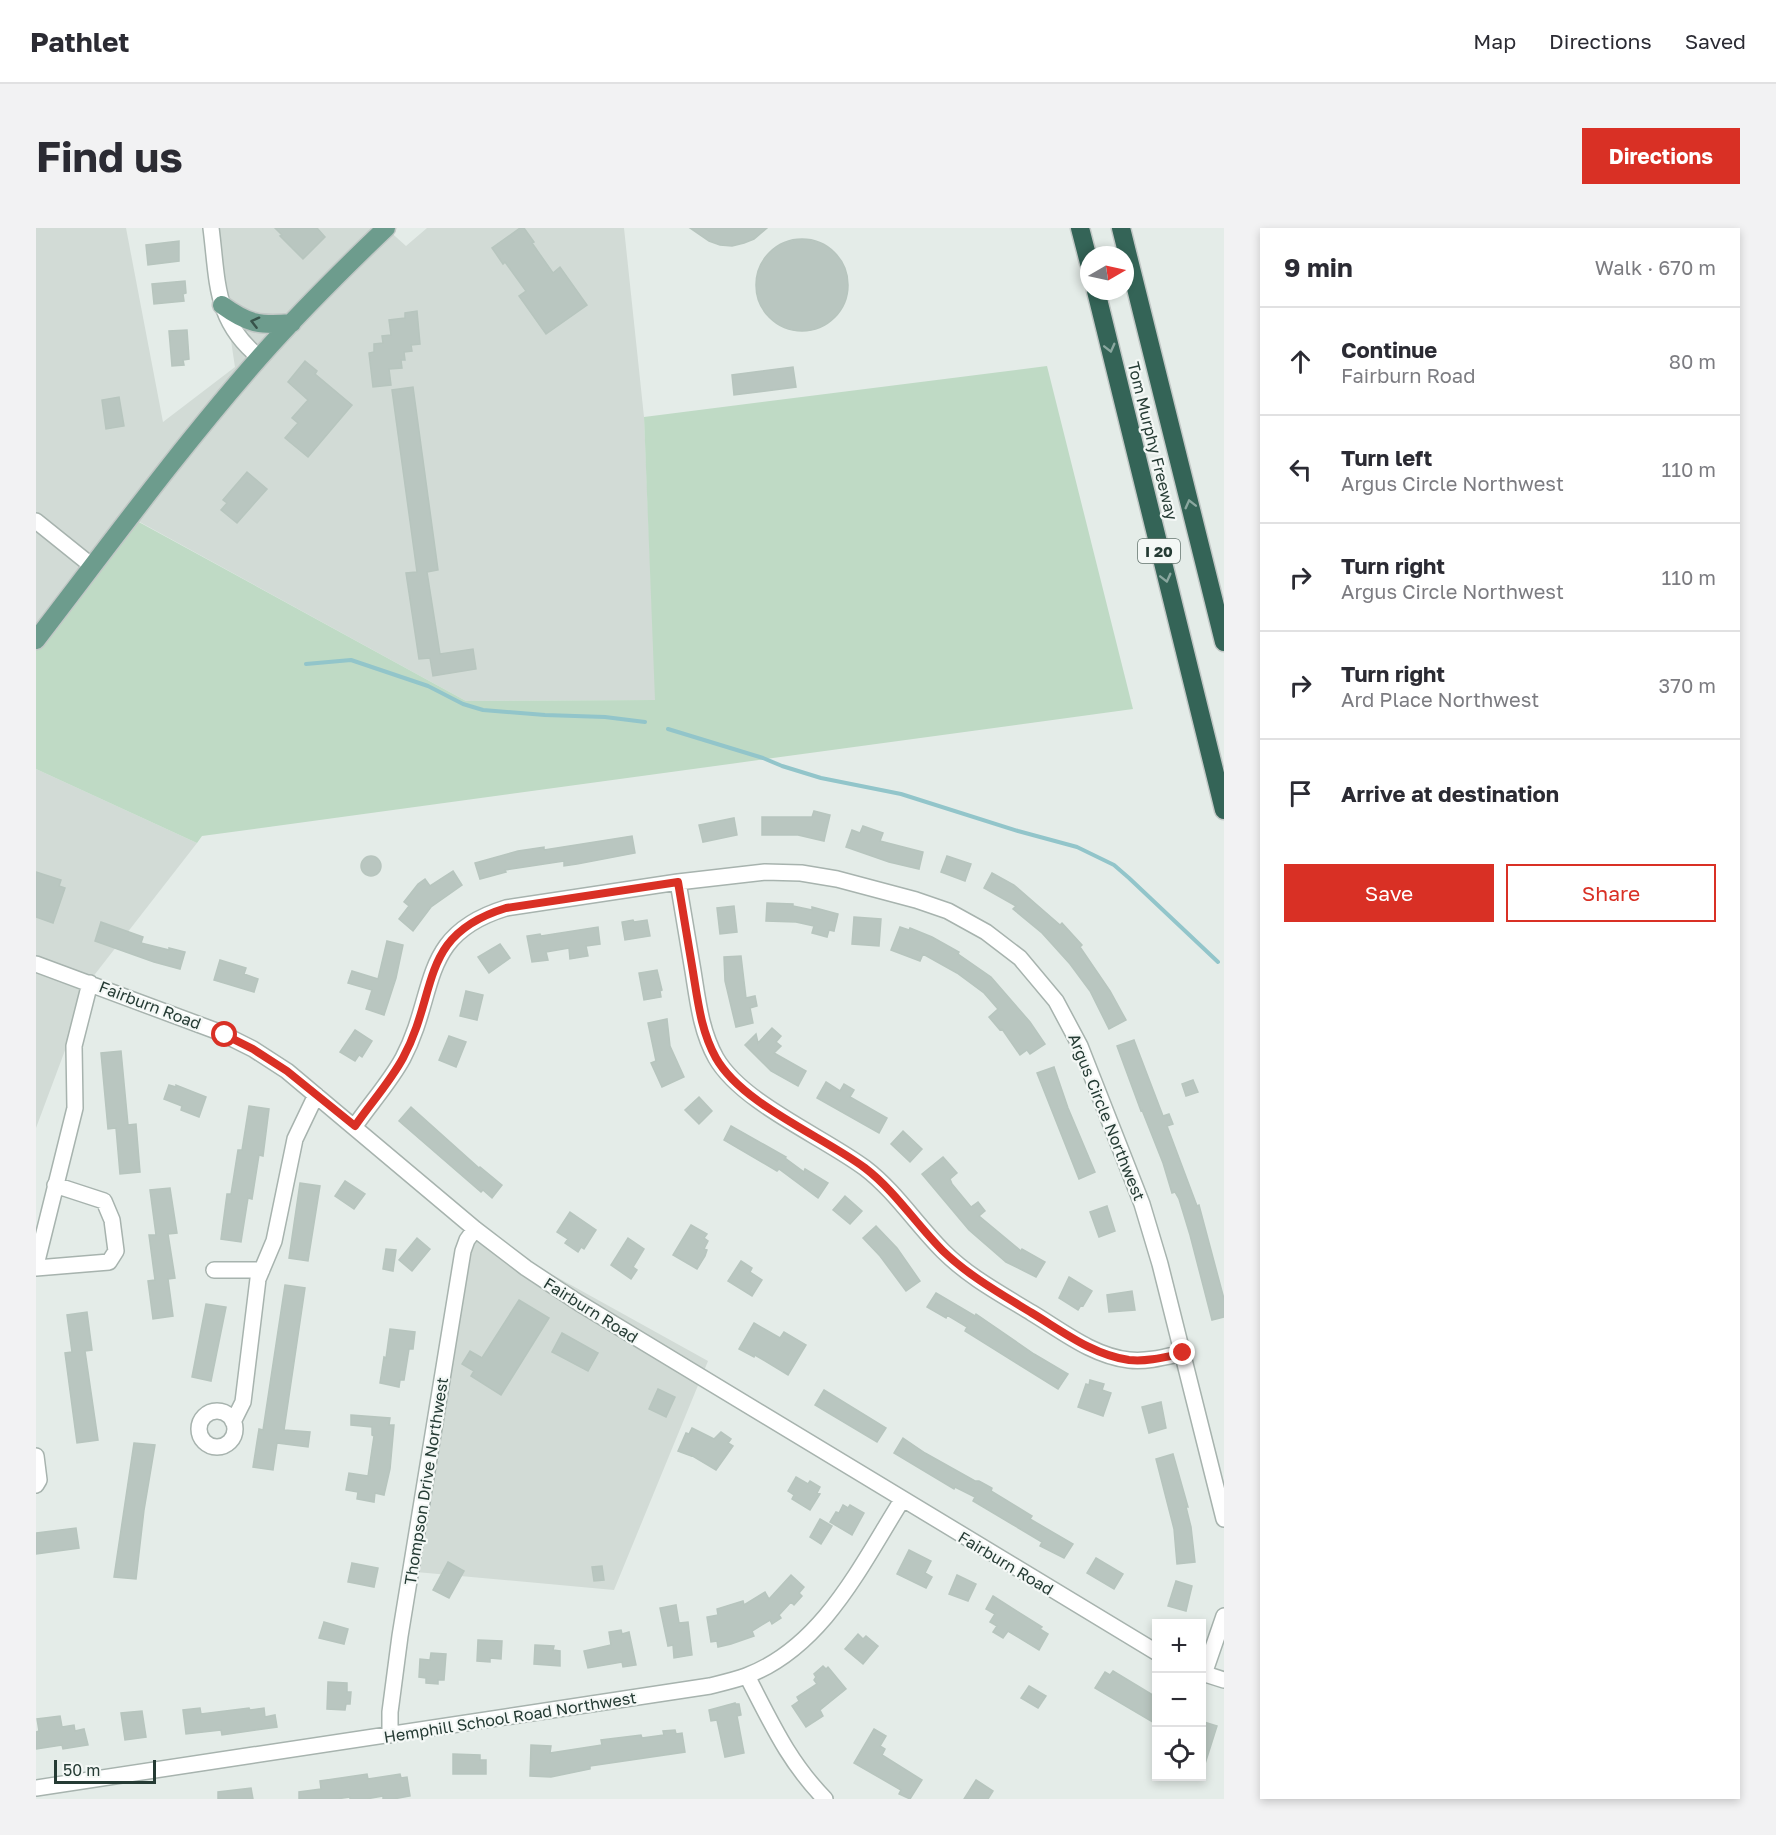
<!DOCTYPE html>
<meta charset="utf-8">
<style>
:root{--surface:#fff;--page:#f2f2f3;--text:#2b2b33;--muted:#7c7c81;--line:#e1e1e2;--accent:#d93025}
body{margin:0;font-family:"Golos Text",sans-serif;background:var(--page);color:var(--text)}
.controls{position:absolute;right:18px;bottom:18px;display:grid;overflow:hidden;border-radius:0px;box-shadow:0 3px 9px #0003}
.controls button{width:54px;height:54px;display:grid;place-items:center;padding:0;border:0;border-bottom:2px solid var(--line);background:var(--surface);color:var(--text);font:30px sans-serif}
.compass{position:absolute;left:1044px;top:18px;width:54px;height:54px;border-radius:50%;background:var(--surface);box-shadow:0 3px 9px #0003;rotate:81deg}
.scale{position:absolute;left:18px;bottom:15px;width:102px;box-sizing:border-box;padding-left:6px;border:3px solid #253b34;border-top:0;font-size:16px;line-height:21px;white-space:nowrap;color:#253b34;-webkit-text-stroke:4px #f4f8f6;paint-order:stroke}
.stop{position:absolute;width:18px;height:18px;margin:-14px;border:4px solid #d93025;border-radius:50%;background:#fff}
.stop.end{background:#d93025;border-color:#fff;box-shadow:0 2px 6px #0008}
.list{margin:0;padding:0;list-style:none}
h2{display:flex;justify-content:space-between;align-items:center;height:78px;margin:0;padding:0 24px;font-size:26px}
h2 small{font-size:20px;font-weight:400;color:var(--muted)}
.list li{display:grid;grid-template-columns:39px 1fr auto;gap:18px;align-items:center;box-sizing:border-box;height:108px;padding:0 24px;border-top:2px solid var(--line)}
.list b{display:block;font-size:22px;white-space:nowrap}
.list p{margin:0;font-size:20px;white-space:nowrap;color:var(--muted)}
.list em{font-size:20px;font-style:normal;color:var(--muted)}
.actions{display:flex;gap:12px;padding:18px 24px}
.actions a{flex:1;padding:14px 0;border:2px solid var(--accent);border-radius:0px;text-align:center;font-size:21px;color:var(--accent)}
.actions .main{background:var(--accent);color:#fff}
.icon{flex:none;width:33px;height:33px;fill:none;stroke:currentColor;stroke-width:2;stroke-linecap:round;stroke-linejoin:round}
.map{position:relative;flex:none;width:1188px;height:1571px;overflow:hidden;border-radius:0px}
header{display:flex;align-items:center;gap:36px;box-sizing:border-box;height:84px;padding:0 30px;background:var(--surface);border-bottom:2px solid var(--line)}
header strong{font-size:28px}
nav{display:flex;gap:33px;margin-inline-start:auto;font-size:21px}
.intro{display:flex;align-items:center;justify-content:space-between;box-sizing:border-box;height:144px;padding:0 36px}
h1{margin:0;font-size:42px}
.button{padding:15px 27px;border-radius:0px;background:var(--accent);color:#fff;font-size:21px;font-weight:700}
main{display:flex;gap:36px;padding:0 36px}
aside{flex:1;background:var(--surface);border-radius:0px;box-shadow:0 3px 9px #0003}
.map>svg:first-child{display:block}
.built{fill:#d2dbd6}
.green{fill:#bfdac5}
.lines{fill:none;stroke-linecap:round;stroke-linejoin:round}
.stream{stroke:#92c5ca;stroke-width:4}
.building{fill:#b9c6c0;stroke:#b7c5be;stroke-width:1.5}
.minor-casing{stroke:#a7b3ae;stroke-width:18}
.major-casing{stroke:#c2c8c6;stroke-width:21}
.highway-casing{stroke:#c2c8c6;stroke-width:21}
.minor{stroke:#fff;stroke-width:15}
.major{stroke:#6d9c8d;stroke-width:18}
.highway{stroke:#346457;stroke-width:18}
.oneway{stroke:#37534a}
.oneway2{stroke:#8aa79f}
.route{stroke:#d93025;stroke-width:8}
.labels{text-anchor:middle;dominant-baseline:central;stroke-width:4.5;stroke-linejoin:round;paint-order:stroke}
.shield{fill:#f4f8f6;stroke:#63746e;stroke-width:1.5}
.shield-label{font-size:15px;font-weight:bold;fill:#253b34}
.street-label{font-size:16px;fill:#253b34;stroke:#f4f8f6}
</style>
<header>
<strong>Pathlet</strong>
<nav><a>Map</a><a>Directions</a><a>Saved</a></nav>
</header>
<div class="intro"><h1>Find us</h1><a class="button">Directions</a></div>
<main>
<div class="map">
<svg width="1188" height="1571" viewBox="0 0 1188 1571">
<rect width="100%" height="100%" fill="#e4ece8"/>
<path class="built" d="M0,0H90L127,194L199,139L178,0H350L370,18L391,0H588L608,189L620,472L430,473L91,287L0,398Z
M0,541L161,615L56,750L0,900Z
M434,1001L672,1133L578,1362L369,1343Z"/>
<path class="green" d="M1011,138L1097,481L166,608L161,615L0,541V398L90,287L430,473L619,472L608,189Z"/>
<g class="lines">
<path class="stream" d="M270,436L315,432L392,458L427,476L447,482L509,487L569,489L609,494
M632,501L727,530L746,538L785,550L865,566L982,603L1041,619L1078,637L1093,650L1182,734"/>
</g>
<path class="building" d="M239,0H281L289,9L267,31L244,8L246,7Z
M484,0H488L498,14L496,15L517,45L524,39L551,77L510,106L483,68L490,63L469,34L467,36L456,20Z
M654,0H731L718,11L708,15L696,18L684,17L673,13Z
M720 57a46 46 0 1 1 92 0a46 46 0 1 1-92 0Z
M143,13V33L112,37L110,17Z
M149,53L150,65L147,66L148,73L118,76L116,56Z
M381,83L384,116L375,117L376,123L368,124L369,132H365L366,140L353,141L355,157L337,159L333,125L338,124V116L347,115L346,108L355,107L353,92L369,90V85Z
M151,102L153,131L147,132L148,137L136,138L133,103Z
M269,133L281,143L279,146L316,177L272,229L249,210L262,195L256,190L272,172L252,154Z
M757,139L760,159L698,167L696,147Z
M377,159L402,342L391,344L404,426L437,421L440,441L397,448L394,430L383,431L370,345L381,344L356,162Z
M83,169L88,198L70,201L66,172Z
M211,244L231,261L201,295L185,282L191,275L187,272Z
M778,583L794,587L788,613L762,607H726V589H776Z
M698,590L701,607L667,614L663,597Z
M827,598L847,605L844,613L887,624L883,641L853,634L810,619L816,602L824,605Z
M596,608L599,625L541,636L528,638V633L469,642L470,644L444,651L439,635L482,623L508,619V622Z
M911,628L935,636L929,653L905,644Z
M325 638a10 10 0 1 1 20 0a10 10 0 1 1-20 0Z
M417,643L426,657L395,679L377,703L363,691L373,678L368,674L382,656L389,651L394,658Z
M0,644L25,652L23,658L29,660L17,695L0,689Z
M956,645L978,657L1024,697L1026,695L1046,717L1044,719L1074,763L1090,792L1073,801L1054,763L1034,736L1006,705L977,681L980,678L948,660Z
M731,675L757,676V678L776,682V679L802,686L798,703L793,702L791,709L776,705L778,698L760,694L730,693Z
M698,678L701,704L684,706L681,680Z
M818,689L845,691L843,718L816,716Z
M597,692L598,694L611,692L614,708L589,712L586,694Z
M65,694L107,709L105,715L133,722V720L149,724L144,741L118,734L59,713Z
M562,699L564,716L550,718L552,728L534,731L533,720L510,724L512,732L496,734L491,708L504,706L505,708Z
M864,699L873,702L874,700L896,709L923,724L922,726L955,749L994,794L1009,816L994,826L991,822L984,827L966,801L964,802L953,789L962,781L948,765L921,745L887,726L884,733L855,722Z
M351,713L367,717L360,750L348,787L330,781L336,762L312,755L316,743L342,751Z
M464,716L474,730L453,745L442,729Z
M705,728L710,770L719,768L721,778L714,780L717,795L700,799L689,753L688,729Z
M184,732L210,740L208,746L222,751L218,764L178,752Z
M621,742L626,762L624,763L625,769L608,772L603,745Z
M430,763L447,767L441,792L424,788Z
M631,791L634,818L648,849L626,859L615,835L620,833L612,795Z
M736,800L745,808L740,814L745,818L738,825L770,843L762,858L735,843L709,817L720,806L722,815Z
M319,802L336,813L326,829L323,827L319,833L304,824Z
M413,808L430,814L420,839L403,832Z
M1098,812L1127,888L1133,886L1137,896L1131,898L1161,978L1163,977L1188,1071V1089L1176,1092L1154,1007L1143,971L1139,964L1136,965L1127,935L1106,882L1105,883L1081,818Z
M85,823L92,897L100,896L104,944L84,946L80,900L72,901L65,825Z
M1018,839L1032,880L1059,944L1043,951L1001,845Z
M1157,852L1162,864L1150,868L1146,856Z
M790,854L804,863L808,856L818,862L814,869L851,890L843,905L781,870Z
M133,857L140,859V857L170,869L163,889L145,882L146,878L128,871Z
M663,869L676,883L663,896L649,882Z
M213,878L233,881L227,928L223,927L216,971L212,970L205,1014L185,1011L191,966H195L202,922H206Z
M375,879L443,940L444,939L466,957L456,970L447,962L445,964L363,893Z
M695,898L750,929L749,930L768,944L769,941L792,955L782,970L743,941L741,943L688,912Z
M867,903L886,921L874,934L855,916Z
M907,929L921,945L914,951L916,956L935,979L942,974L949,983L943,988L985,1023L986,1021L1009,1034L1000,1049L970,1034L933,1002L886,946Z
M309,953L329,966L318,981L299,968Z
M264,955L284,958L272,1033L253,1030Z
M134,960L141,1005L132,1006L139,1050L132,1051L137,1088L117,1091L112,1053L119,1052L113,1007H120L114,962Z
M809,968L826,983L814,996L797,982Z
M1071,978L1079,1003L1063,1009L1054,984Z
M534,984L560,1002L548,1021L545,1019L542,1024L529,1015L532,1011L521,1004Z
M655,997L671,1006L668,1010L672,1013L668,1021L671,1022L669,1028L661,1041L637,1027Z
M840,998L861,1020L884,1053L870,1063L844,1028L827,1010Z
M381,1010L394,1021L376,1043L363,1032Z
M592,1010L608,1021L597,1039L601,1042L595,1051L575,1037Z
M350,1021L360,1022L357,1043L347,1041Z
M705,1033L716,1040L714,1044L726,1052L716,1068L692,1053Z
M1033,1049L1056,1063L1047,1078L1045,1077L1042,1082L1023,1070Z
M249,1057L269,1060L248,1202L274,1204L272,1219L241,1215L237,1242L217,1239L223,1201L227,1202Z
M1096,1063L1099,1082L1073,1084L1071,1067Z
M900,1065L939,1088L940,1086L998,1126L1032,1146L1022,1161L929,1103L931,1099L911,1087L910,1090L891,1079Z
M483,1072L513,1090L465,1167L435,1148L438,1143L426,1136L434,1123L446,1130Z
M170,1076L190,1079L175,1153L156,1149Z
M51,1084L56,1122L49,1123L62,1212L41,1215L29,1125L36,1124L31,1087Z
M718,1095L744,1110L748,1104L770,1117L752,1147L719,1127L718,1129L703,1121Z
M354,1101L379,1104L377,1121H373L368,1152H364L363,1159L344,1155L348,1129L350,1130Z
M526,1105L562,1125L552,1143L516,1124Z
M1054,1152L1068,1156L1066,1162L1075,1165L1067,1188L1042,1179L1050,1156L1053,1157Z
M622,1161L639,1169L630,1189L613,1181Z
M788,1162L850,1200L841,1214L779,1177Z
M1125,1174L1130,1200L1113,1205L1106,1179Z
M315,1187L354,1190L353,1197H358L354,1241L348,1267L339,1265L338,1274L321,1271L322,1264L310,1262L313,1245L332,1248L338,1208L336,1207V1199L315,1197Z
M656,1200L678,1211L685,1204L695,1211L692,1215L697,1218L680,1242L655,1227V1228L642,1223L650,1205L653,1206Z
M867,1210L889,1225L939,1253H943L956,1260L955,1263L996,1288L994,1291L1037,1316L1028,1330L1004,1318L1006,1314L937,1273L939,1269L919,1259L918,1261L858,1225Z
M98,1215L119,1217L108,1282L100,1351L78,1349Z
M1137,1226L1152,1279H1150L1155,1299L1159,1334L1141,1336L1138,1301L1120,1231Z
M760,1249L772,1256L774,1253L784,1259L781,1265L784,1266L774,1282L756,1271L758,1267L752,1263Z
M807,1277L812,1280L814,1277L828,1285L816,1307L794,1294L800,1284L803,1285Z
M784,1291L796,1298L785,1316L774,1309Z
M40,1300L43,1320L0,1326V1305Z
M873,1322L895,1333L889,1345L896,1349L890,1360L861,1346Z
M1060,1330L1087,1346L1078,1361L1051,1345Z
M412,1334L428,1343L413,1370L397,1362Z
M316,1335L342,1340L338,1359L312,1354Z
M566,1338L568,1352L558,1353L556,1339Z
M755,1347L768,1359L763,1365L766,1368L758,1377L755,1374L743,1387L745,1390L736,1396L734,1392L716,1403L718,1408L695,1416L682,1419L681,1413L675,1414L671,1389L682,1387L681,1381L707,1373L708,1377L729,1364L733,1371Z
M921,1347L940,1356L932,1373L913,1366Z
M1140,1353L1156,1358L1150,1383L1132,1378Z
M957,1368L1006,1399L1004,1401L1012,1406L1003,1422L972,1403L967,1410L957,1404L961,1398L954,1394L959,1386L950,1381Z
M640,1377L643,1395L652,1394L656,1427L638,1430L637,1417L632,1418L624,1380Z
M288,1394L312,1401L308,1416L283,1410Z
M585,1402L586,1406L593,1404L600,1437L587,1439L586,1434L552,1440L548,1423L575,1417L573,1404Z
M822,1406L827,1411L830,1408L842,1418L827,1436L809,1421Z
M442,1412L466,1413L465,1431L454,1430V1434L441,1433Z
M499,1417L518,1418L517,1422L524,1423V1438L498,1436Z
M395,1425L410,1426L408,1452H402V1456L390,1455V1450L383,1449L384,1431L394,1432Z
M787,1438L790,1441L792,1439L810,1461L784,1482L787,1488L770,1499L756,1478L763,1473L761,1469L781,1456L778,1452L780,1449L778,1446Z
M1077,1443L1120,1469V1496L1059,1460L1069,1444L1074,1447Z
M292,1454L311,1455V1464H315L314,1476H310L309,1482L291,1481Z
M993,1458L1010,1468L1002,1480L985,1470Z
M699,1475V1476H703L705,1487L701,1488L708,1525L689,1529L681,1492L675,1493L673,1482Z
M164,1480L165,1486L213,1480L214,1482L228,1480L229,1489L239,1487L241,1499L186,1507L185,1502L150,1506L147,1482Z
M106,1483L110,1509L89,1512L85,1485Z
M24,1488L26,1499L38,1497L39,1503L48,1501L52,1517L27,1521L26,1517L0,1521V1504L3,1503L1,1491Z
M1168,1494L1181,1498L1168,1539H1166V1503Z
M838,1501L850,1508L844,1518L849,1521L846,1527L886,1552L874,1571L863,1566L865,1562L818,1535Z
M639,1502L640,1506L646,1505L649,1524L554,1538V1541L515,1549L494,1548L495,1517L515,1518L514,1525L566,1517L565,1512L605,1507L606,1510L628,1507L627,1503Z
M417,1526L444,1527V1532H450V1546H417Z
M331,1546L332,1551L364,1546L365,1550L371,1549L374,1568L357,1571H347V1568L330,1571H314V1569L300,1571H263V1564L285,1561L284,1553Z
M940,1552L957,1563L952,1571H928Z
M215,1560L217,1571H182V1564Z"/>
<g class="lines">
<g class="minor-casing">
<path id="minor" d="M175,0C182,54 178,93 224,130
M0,293L56,338
M642,654C647,684 652,714 657,743C662,774 665,803 680,830C706,875 786,908 829,940C859,963 880,996 907,1023C933,1049 965,1066 996,1085C1026,1103 1057,1128 1093,1132C1111,1134 1129,1129 1147,1125
M0,736L183,804L217,821L251,843L439,1001L490,1040L543,1075L1120,1424
M319,898C334,876 354,854 367,830C402,763 382,707 470,680L642,654L729,644L765,645L801,651L880,672L912,683L950,704L984,730L1020,773L1044,818L1106,976L1124,1036L1188,1291
M0,1037L39,880L38,818L54,755
M0,1040L73,1034L80,1023L76,992L68,973L19,957
M178,1042H226
M163 1201a18 18 0 1 1 36 0a18 18 0 1 1-36 0Z
M197,1194L207,1174L222,1051L238,1013L259,911L280,867
M0,1228L3,1252L0,1257
M1166,1445L1188,1452
M1168,1446L1188,1388
M711,1448C735,1494 752,1533 789,1571
M354,1507V1484L364,1408L427,1023L431,1012L439,1001
M0,1560L674,1458C686,1455 699,1452 710,1448C787,1419 825,1337 866,1272"/>
</g>
<g class="major-casing">
<path id="major" d="M186,77C212,96 224,98 256,95
M0,412C73,317 144,220 223,130C263,85 306,42 350,0"/>
</g>
<g class="highway-casing">
<path id="highway" d="M1044,0L1053,35
M1085,0L1188,414
M1060,63L1188,582"/>
</g>
<use href="#minor" class="minor"/>
<use href="#major" class="major"/>
<use href="#highway" class="highway"/>
</g>
<defs><path id="oneway-chevron" d="M-2-3.5L2.5 0L-2 3.5" fill="none" stroke-width="1.6" stroke-linecap="round" stroke-linejoin="round" transform="scale(1.5)"/></defs>
<use class="oneway" href="#oneway-chevron" transform="translate(219 94) rotate(-166)"/>
<g class="oneway2">
<use href="#oneway-chevron" transform="translate(1074 120) rotate(76)"/>
<use href="#oneway-chevron" transform="translate(1154 276) rotate(-104)"/>
<use href="#oneway-chevron" transform="translate(1130 350) rotate(76)"/>
</g>
<g class="lines">
<path class="route" d="M189,807L217,821L251,843L319,898C334,876 354,854 367,830C403,763 382,707 470,680L642,654C647,684 652,714 657,744C662,774 665,803 680,830C706,876 786,908 829,940C859,963 880,996 907,1023C933,1048 965,1066 996,1085C1026,1103 1057,1127 1093,1132C1111,1134 1129,1129 1147,1125"/>
</g>
<g class="labels">
<rect class="shield" x="1102" y="311" width="42" height="24" rx="4.5"/>
<g class="shield-label">
<text x="1123" y="323">I 20</text>
</g>
<g class="street-label">
<text transform="translate(1117 213) rotate(76)">Tom Murphy Freeway</text>
<text transform="translate(114 777) rotate(21)">Fairburn Road</text>
<text transform="translate(1071 889) rotate(68)">Argus Circle Northwest</text>
<text transform="translate(555 1082) rotate(32)">Fairburn Road</text>
<text transform="translate(390 1253) rotate(-81)">Thompson Drive Northwest</text>
<text transform="translate(970 1335) rotate(31)">Fairburn Road</text>
<text transform="translate(474 1489) rotate(-9)">Hemphill School Road Northwest</text>
</g>
</g>
</svg>
<div class="controls">
<button>+</button>
<button>−</button>
<button><svg class="icon" aria-label="locate" viewBox="0 0 24 24"><circle cx="12" cy="12" r="6"/><path d="M12 2v4M12 18v4M2 12h4M18 12h4"/></svg></button>
</div>
<svg class="compass" viewBox="-18 -18 36 36"><path d="M0-13l5 13h-10z" fill="#e53935"/><path d="M0 13l5-13h-10z" fill="#7c7c81"/></svg>
<div class="scale">50 m</div>
<div class="stop" style="left:189px;top:807px"></div>
<div class="stop end" style="left:1147px;top:1125px"></div>
</div>
<aside>
<h2>9 min<small>Walk · 670 m</small></h2>
<ul class="list">
<li><svg class="icon" aria-label="ahead" viewBox="0 0 24 24"><path d="M12 20V5M6 11l6-6 6 6"/></svg><div><b>Continue</b><p>Fairburn Road</p></div><em>80 m</em></li>
<li><svg class="icon" aria-label="left" viewBox="0 0 24 24"><path d="M17 20v-9H6M10 6l-5 5 5 5"/></svg><div><b>Turn left</b><p>Argus Circle Northwest</p></div><em>110 m</em></li>
<li><svg class="icon" aria-label="right" viewBox="0 0 24 24"><path d="M7 20v-9h11M14 6l5 5-5 5"/></svg><div><b>Turn right</b><p>Argus Circle Northwest</p></div><em>110 m</em></li>
<li><svg class="icon" aria-label="right" viewBox="0 0 24 24"><path d="M7 20v-9h11M14 6l5 5-5 5"/></svg><div><b>Turn right</b><p>Ard Place Northwest</p></div><em>370 m</em></li>
<li><svg class="icon" aria-label="arrive" viewBox="0 0 24 24"><path d="M6 21V4h12l-3 4 3 4H6"/></svg><div><b>Arrive at destination</b></div></li>
</ul>
<div class="actions"><a class="main">Save</a><a>Share</a></div>
</aside>
</main>
